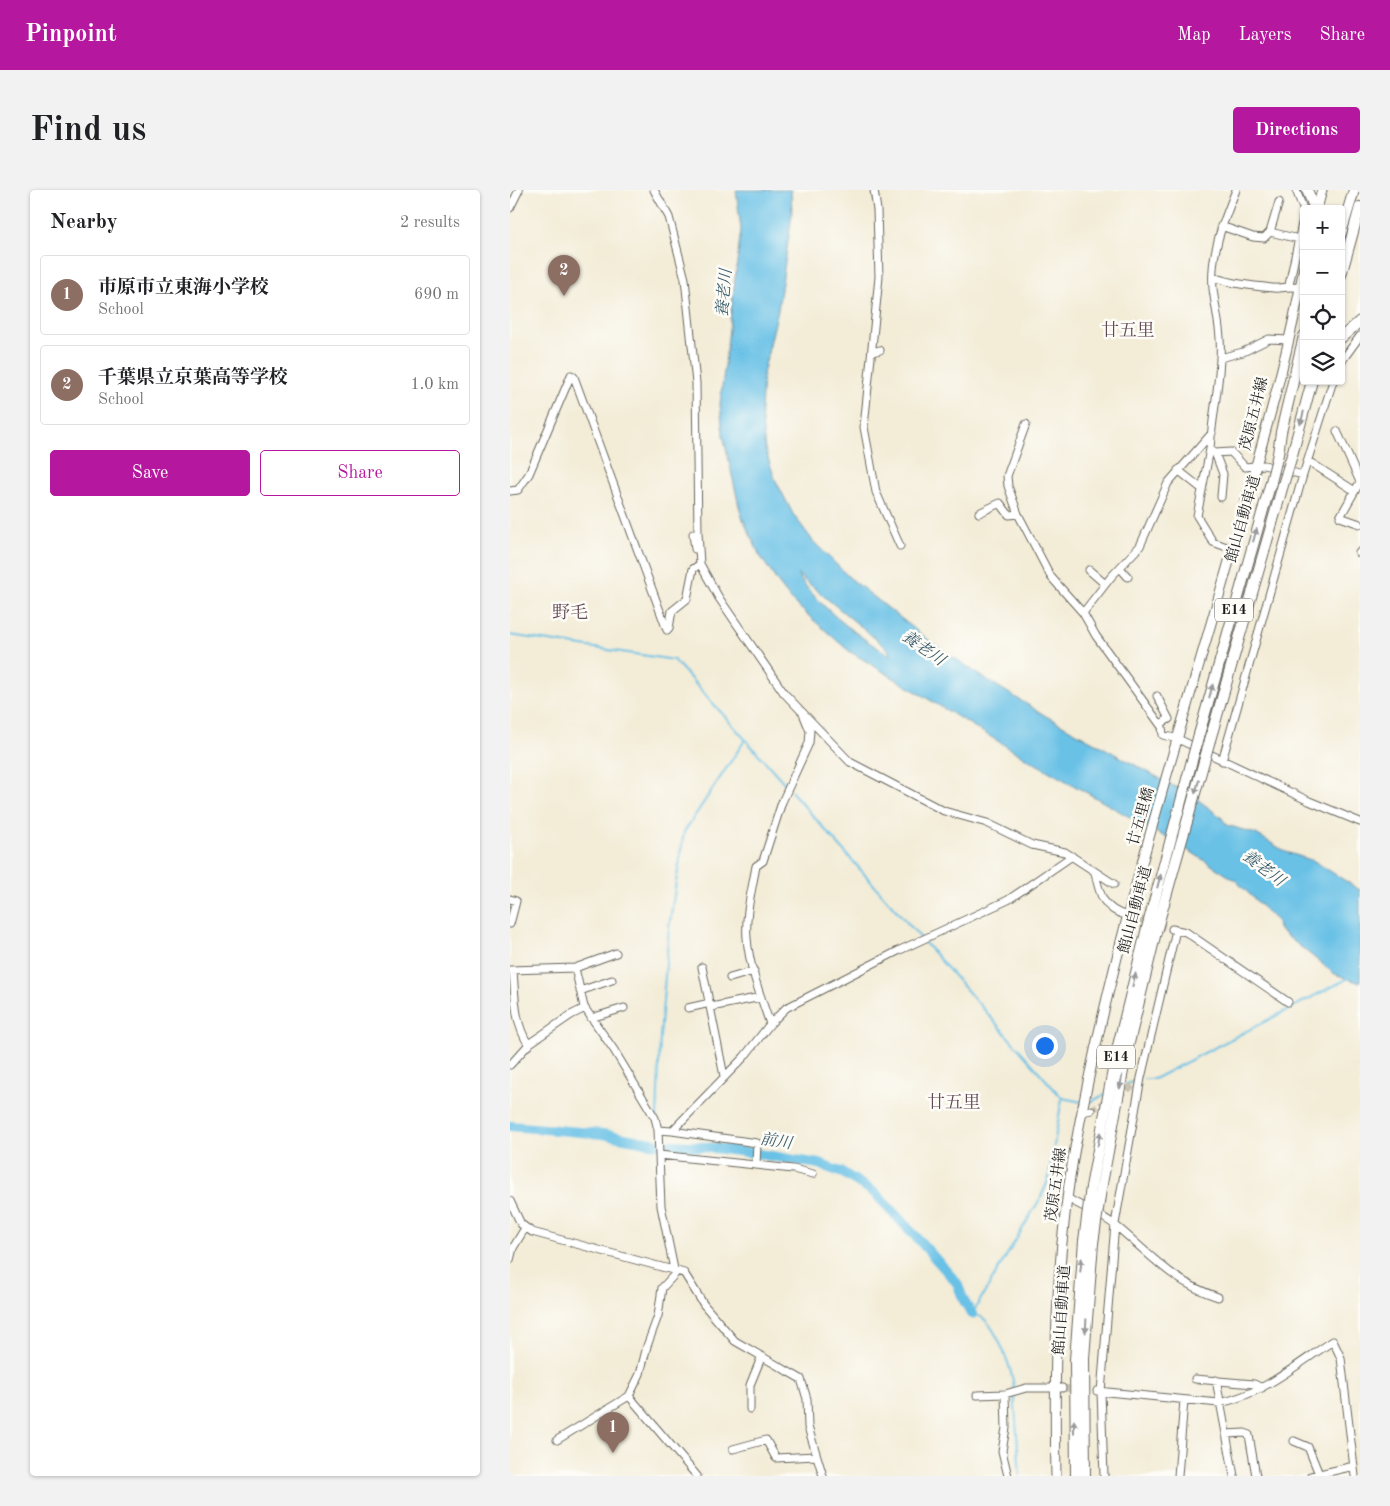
<!DOCTYPE html>
<meta charset="utf-8">
<style>
:root{--surface:#fff;--page:#f2f2f2;--text:#202124;--muted:#757577;--line:#e0e0e0;--accent:#b5179e}
body{margin:0;font-family:"Old Standard TT","Noto Serif JP",serif;background:var(--page);color:var(--text)}
.controls{position:absolute;right:15px;top:15px;display:grid;overflow:hidden;border-radius:5px;box-shadow:0 1px 4px #0004}
.controls button{width:45px;height:45px;display:grid;place-items:center;padding:0;border:0;border-bottom:1px solid var(--line);background:var(--surface);color:var(--text);font:25px sans-serif}
.you{position:absolute;left:534px;top:855px;width:18px;height:18px;margin:-12px;border:4px solid #fff;border-radius:50%;background:#1a73e8;box-shadow:0 0 0 8px #1a73e833}
.badge{display:grid;place-items:center;width:32px;height:32px;border-radius:50%;background:var(--accent);color:#fff;font-size:16px;font-weight:700}
.pin{position:absolute;translate:-50% -41px;filter:drop-shadow(0 1px 2px #0008)}
.pin::after{content:'';position:absolute;top:26px;width:18px;height:15px;background:inherit;clip-path:polygon(0 0,100% 0,50% 100%)}
.list{margin:0;padding:0;list-style:none}
h2{display:flex;justify-content:space-between;align-items:center;height:65px;margin:0;padding:0 20px;font-size:21px}
h2 small{font-size:16px;font-weight:400;color:var(--muted)}
.list li{display:grid;grid-template-columns:32px 1fr auto;gap:15px;align-items:center;box-sizing:border-box;height:80px;margin:0 10px 10px;padding:0 10px;border:1px solid var(--line);border-radius:5px}
.list b{display:block;font-size:19px;white-space:nowrap}
.list p{margin:0;font-size:16px;white-space:nowrap;color:var(--muted)}
.list em{font-size:16px;font-style:normal;color:var(--muted)}
.actions{display:flex;gap:10px;padding:15px 20px}
.actions a{flex:1;padding:11px 0;border:1px solid var(--accent);border-radius:5px;text-align:center;font-size:18px;color:var(--accent)}
.actions .main{background:var(--accent);color:#fff}
.icon{flex:none;width:28px;height:28px;fill:none;stroke:currentColor;stroke-width:2;stroke-linecap:round;stroke-linejoin:round}
.map{position:relative;flex:none;width:850px;height:1286px;overflow:hidden;border-radius:5px}
header{display:flex;align-items:center;gap:30px;box-sizing:border-box;height:70px;padding:0 25px;background:var(--accent);color:#fff}
header strong{font-size:24px}
nav{display:flex;gap:28px;margin-inline-start:auto;font-size:18px}
.intro{display:flex;align-items:center;justify-content:space-between;box-sizing:border-box;height:120px;padding:0 30px}
h1{margin:0;font-size:35px}
.button{padding:12px 22px;border-radius:5px;background:var(--accent);color:#fff;font-size:18px;font-weight:700}
main{display:flex;gap:30px;padding:0 30px}
aside{flex:1;background:var(--surface);border-radius:5px;box-shadow:0 1px 4px #0004}
.map>svg:first-child{display:block}
.water{fill:#69c1e6;stroke:#426e81;fill-rule:evenodd}
.lines{fill:none;stroke-linecap:round;stroke-linejoin:round}
.stream{stroke:#69c1e6;stroke-width:2}
.river{stroke:#69c1e6;stroke-width:10}
.minor-tunnel{stroke:#c8c2b2;stroke-width:7;stroke-dasharray:7 3.5;stroke-linecap:butt}
.minor-casing{stroke:#67655d;stroke-width:9}
.major-casing{stroke:#67655d;stroke-width:11}
.highway-casing{stroke:#67655d;stroke-width:12}
.minor{stroke:#fff;stroke-width:7}
.major{stroke:#fff;stroke-width:9}
.highway{stroke:#fff;stroke-width:10}
.highway-bridge-casing{stroke:#67655d;stroke-width:12;stroke-linecap:butt}
.highway-bridge{stroke:#fff;stroke-width:10}
.oneway{fill:#999}
.labels{text-anchor:middle;dominant-baseline:central;stroke-width:5;stroke-linejoin:round;paint-order:stroke}
.shield{fill:#fdfcf7;stroke:#605f5e;stroke-width:1}
.shield-label{font-size:14px;font-weight:bold;fill:#1c1c1c}
.street-label{font-size:15px;fill:#1c1c1c;stroke:#fdfcf7}
.water-label{font-size:16px;font-style:italic;fill:#3b5e6d;stroke:#fdfcf7}
.quarter-label{font-size:18px;fill:#634956;stroke:#fdfcf7}
</style>
<header>
<strong>Pinpoint</strong>
<nav><a>Map</a><a>Layers</a><a>Share</a></nav>
</header>
<div class="intro"><h1>Find us</h1><a class="button">Directions</a></div>
<main>
<aside>
<h2>Nearby<small>2 results</small></h2>
<ul class="list">
<li><span class="badge" style="background:#8d6e63">1</span><div><b>市原市立東海小学校</b><p>School</p></div><em>690 m</em></li>
<li><span class="badge" style="background:#8d6e63">2</span><div><b>千葉県立京葉高等学校</b><p>School</p></div><em>1.0 km</em></li>
</ul>
<div class="actions"><a class="main">Save</a><a>Share</a></div>
</aside>
<div class="map">
<svg width="850" height="1286" viewBox="0 0 850 1286">
<rect width="100%" height="100%" fill="#fdfcf7"/>
<filter id="ink" filterUnits="userSpaceOnUse"><feTurbulence type="fractalNoise" baseFrequency=".02" numOctaves="2"/><feDisplacementMap in="SourceGraphic" scale="10" xChannelSelector="R" yChannelSelector="G"/><feConvolveMatrix kernelMatrix="1 2 1 2 8 2 1 2 1" color-interpolation-filters="sRGB"/></filter>
<filter id="wash" filterUnits="userSpaceOnUse"><feTurbulence type="fractalNoise" baseFrequency=".0096" numOctaves="4" result="noise"/><feDisplacementMap in="SourceGraphic" scale="20" xChannelSelector="R" yChannelSelector="G"/><feGaussianBlur stdDeviation="1.12" result="paint"/><feColorMatrix in="noise" values="0 0 0 0 0 0 0 0 0 0 0 0 0 0 0 0 0 1.4 0 .05"/><feComposite in="paint" operator="in"/></filter>
<g filter="url(#wash)">
<rect width="100%" height="100%" fill="#f3ecd7"/>
<path class="water" d="M226,0H281L282,24L268,120L253,184L251,223L255,259L265,289L283,324L303,351L340,388L421,452L474,488L536,526L687,609L711,627L717,635L746,644L776,662L804,671L850,700V793L825,784L768,739L767,731L725,690L678,660L519,570L339,461L284,413L269,394L250,366L231,325L213,245L210,214L231,39ZM287,384L378,459L380,465C349,448 306,414 287,384Z"/>
<g class="lines">
<path class="stream" d="M0,445L164,470L278,597
M281,601L552,908L572,912
M634,889H644L839,788
M615,895L629,889
M577,913L595,905
M147,928L150,847L159,737L174,642L235,550
M504,1199C503,1181 487,1139 473,1128C471,1126 465,1125 462,1124L530,1009L538,991L552,908
M504,1203L510,1286"/>
<path class="river" d="M0,936L93,944L147,954L195,957L237,962L309,974L333,983L365,1003L408,1049L447,1093L454,1111L462,1124"/>
</g>
</g>
<g filter="url(#ink)">
<g class="lines">
<path class="minor-tunnel" d="M618,726L662,739
M608,905L628,893
M581,920L598,910
M552,1198L586,1201"/>
<g class="minor-casing">
<path id="minor" d="M144,0L159,27L175,89L186,193L188,343L190,374L209,408L274,503L340,572L434,621L477,633L522,655L555,662L604,694
M364,0L367,20L369,87L354,237L366,302L390,356
M726,0C713,32 700,64 703,99C706,123 712,144 710,168C709,198 702,228 700,259L705,263L721,262L735,277L754,275L793,285
M786,0L794,21
M0,18L9,0
M711,36L743,47L754,48L760,42L769,12
M760,42L789,49
M703,87C722,94 743,96 763,98C773,99 777,95 790,98
M779,95L794,24
M362,162L370,160
M710,168L733,162L759,149L778,150
M831,172L850,146
M516,234L497,286L498,296L508,324L541,387L573,423L586,446L652,537L653,545L668,549L799,611L850,632
M827,241L850,292
M700,259L687,326L703,352L722,359
M705,263L713,284L711,307
M798,271L845,301
M668,280L692,299
M850,292L830,327L850,334
M0,301L8,300L19,284L61,185L64,187L157,440
M469,323L490,313L499,325L508,324
M183,344L185,359
M849,363L850,362
M610,378L618,387
M579,380L595,394
M573,423L601,387L630,356L658,293L702,243
M157,440L159,438L162,421L177,409L183,379L190,374
M647,506L659,529L650,534
M712,571L793,285L823,191
M585,682C589,704 593,720 618,726
M0,709L6,711L0,734
M662,739L676,742L778,812
M192,777L214,886
M0,780L65,778L106,763
M3,780C5,804 4,834 19,855
M220,788L244,781
M70,801L102,790
M201,817L251,807
M178,818L200,813
M81,828L114,818
M260,834C251,808 239,776 237,748C235,724 242,700 246,676L253,671L272,612L299,553L300,541L294,526
M0,875L20,853L61,825L75,818
M573,922L581,920
M148,940L162,941L234,867L260,834L276,818L390,760L498,710L562,666
M162,941L247,953L246,974
M149,965L283,979L303,984
M559,1009C574,1018 593,1025 606,1036C643,1066 660,1091 708,1107
M0,1011L11,1034L22,1042L174,1083L194,1115L225,1151L291,1189L297,1209L298,1237L313,1286
M0,1070L3,1058L15,1038
M685,1189L744,1194L752,1198
M706,1190L724,1286
M587,1201L709,1213C752,1205 787,1174 823,1151L831,1168L845,1286
M495,1204L496,1238L492,1261L498,1286
M467,1205L495,1204L516,1198H552
M119,1206L187,1286
M240,1219V1195L251,1168
M716,1244L735,1243L739,1245L746,1286
M47,1250L119,1206L130,1184L137,1156L148,1126L152,1098L165,1084L151,1016L148,940L145,928L104,860L74,817L65,778
M784,1251L798,1257L809,1284
M223,1259L256,1250L266,1268L306,1266
M594,1286L591,1202L605,1034L631,888L666,740
M668,1286L674,1210
M801,1286L844,1276"/>
</g>
<g class="major-casing">
<path id="major" d="M807,19L812,0
M546,1286C544,1178 545,1070 564,963C601,759 665,560 722,361C748,267 777,173 794,77"/>
</g>
<g class="highway-casing">
<path id="highway" d="M797,0L805,19
M831,43L844,0
M831,85L850,17
M831,148L850,131
M768,264L771,242L794,146
M782,265L802,191
M688,548L761,292
M700,550L773,295
M581,997L606,864L637,738
M591,999L616,865L646,742
M566,1286L565,1170L574,1051
M575,1286L574,1168L583,1053"/>
</g>
<use href="#minor" class="minor"/>
<use href="#major" class="major"/>
<use href="#highway" class="highway"/>
<g class="highway-bridge-casing">
<path id="highway-bridge" d="M761,292L768,264
M773,295L782,265
M637,738L688,548
M646,742L700,550
M574,1051L581,997
M583,1053L591,999"/>
</g>
<use href="#highway-bridge" class="highway-bridge"/>
</g>
<defs><path id="oneway-solid" d="M-6-.8H1V-3.2L6.5 0L1 3.2V.8H-6Z" transform="scale(1.25)"/></defs>
<g class="oneway">
<use href="#oneway-solid" transform="translate(792 228) rotate(105)"/>
<use href="#oneway-solid" transform="translate(745 345) rotate(-74)"/>
<use href="#oneway-solid" transform="translate(701 501) rotate(-75)"/>
<use href="#oneway-solid" transform="translate(687 597) rotate(106)"/>
<use href="#oneway-solid" transform="translate(649 691) rotate(-75)"/>
<use href="#oneway-solid" transform="translate(624 790) rotate(-76)"/>
<use href="#oneway-solid" transform="translate(611 892) rotate(101)"/>
<use href="#oneway-solid" transform="translate(589 949) rotate(-79)"/>
<use href="#oneway-solid" transform="translate(571 1075) rotate(-84)"/>
<use href="#oneway-solid" transform="translate(576 1136) rotate(93)"/>
<use href="#oneway-solid" transform="translate(564 1237) rotate(-90)"/>
</g>
</g>
<g class="labels">
<g class="shield">
<rect x="705" y="408.5" width="38" height="23" rx="4"/>
<rect x="587" y="855.5" width="38" height="23" rx="4"/>
</g>
<g class="shield-label">
<text x="724" y="420">E14</text>
<text x="606" y="867">E14</text>
</g>
<g class="street-label">
<text transform="translate(745 224) rotate(-76)">茂原五井線</text>
<text transform="translate(734 329) rotate(-74)">館山自動車道</text>
<text transform="translate(632 627) rotate(-74)">廿五里橋</text>
<text transform="translate(626 720) rotate(-75)">館山自動車道</text>
<text transform="translate(547 995) rotate(-82)">茂原五井線</text>
<text transform="translate(553 1120) rotate(-86)">館山自動車道</text>
</g>
<g class="water-label">
<text transform="translate(215 103) rotate(-85)">養老川</text>
<text transform="translate(413 459) rotate(35)">養老川</text>
<text transform="translate(753 679) rotate(37)">養老川</text>
<text transform="translate(266 952) rotate(9)">前川</text>
</g>
<g class="quarter-label">
<text x="618" y="141">廿五里</text>
<text x="60" y="423">野毛</text>
<text x="444" y="913">廿五里</text>
</g>
</g>
</svg>
<div class="controls">
<button>+</button>
<button>−</button>
<button><svg class="icon" aria-label="locate" viewBox="0 0 24 24"><circle cx="12" cy="12" r="6"/><path d="M12 2v4M12 18v4M2 12h4M18 12h4"/></svg></button>
<button><svg class="icon" aria-label="layers" viewBox="0 0 24 24"><path d="M12 4l9 5-9 5-9-5zM3 14l9 5 9-5"/></svg></button>
</div>
<div class="you"></div>
<div class="pin badge" style="left:103px;top:1263px;background:#8d6e63">1</div>
<div class="pin badge" style="left:54px;top:106px;background:#8d6e63">2</div>
</div>
</main>
